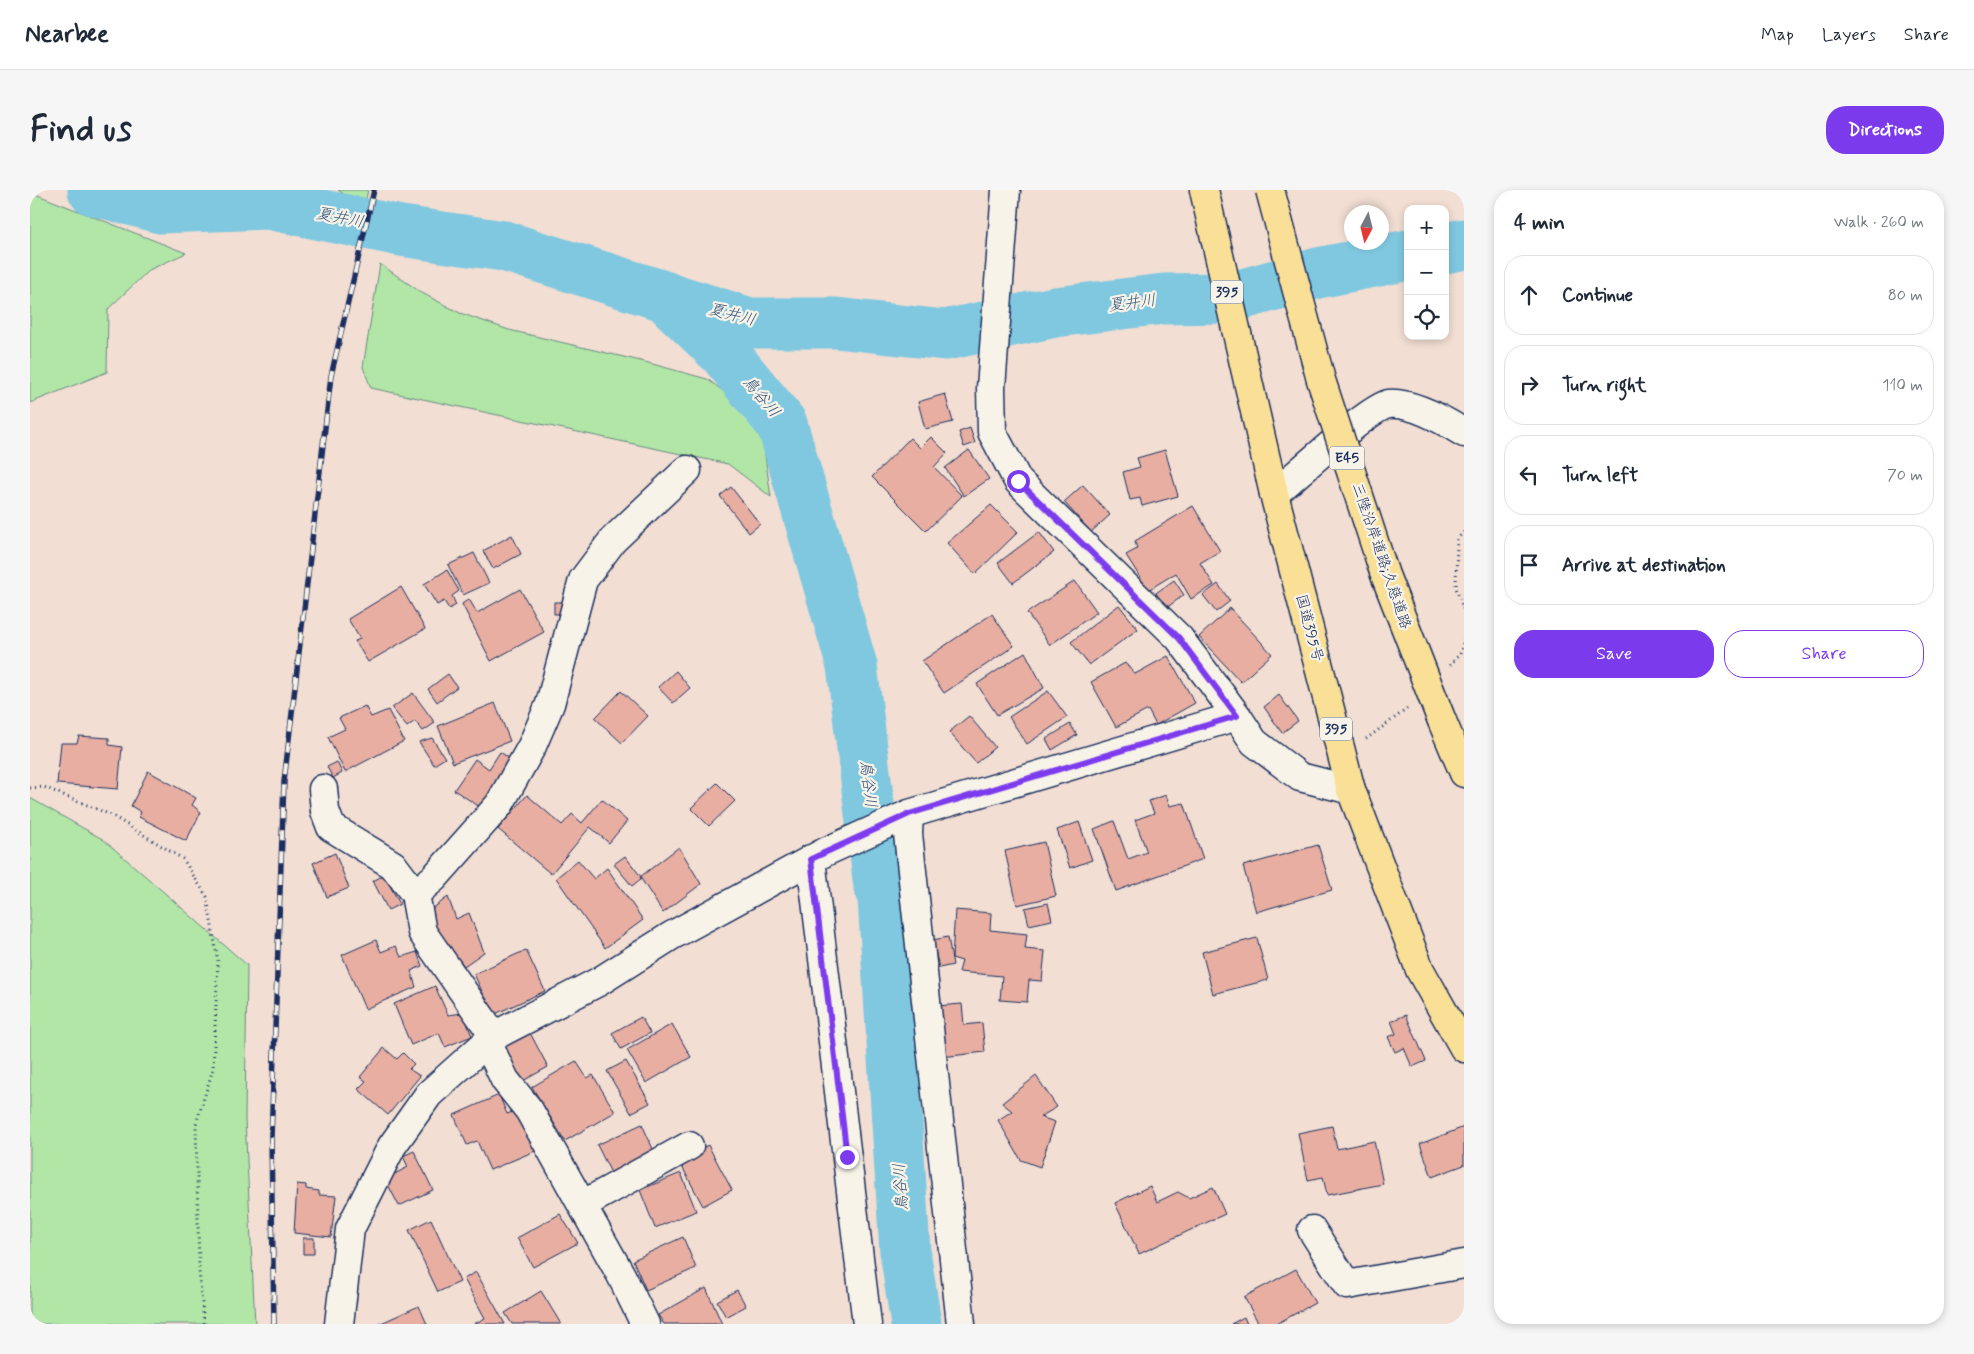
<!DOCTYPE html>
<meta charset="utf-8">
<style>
:root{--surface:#fff;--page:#f6f6f7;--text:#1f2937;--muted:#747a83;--line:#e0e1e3;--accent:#7c3aed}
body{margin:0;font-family:Mynerve,"Klee One",sans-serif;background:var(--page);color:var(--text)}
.controls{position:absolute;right:15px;top:15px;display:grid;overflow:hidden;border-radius:10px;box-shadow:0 2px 8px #0003}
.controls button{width:45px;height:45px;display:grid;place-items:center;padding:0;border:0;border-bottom:1px solid var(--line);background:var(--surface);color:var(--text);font:25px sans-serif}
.compass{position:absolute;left:1314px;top:15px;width:45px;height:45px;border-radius:50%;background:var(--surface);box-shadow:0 2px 8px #0003;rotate:187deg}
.stop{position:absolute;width:15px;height:15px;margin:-11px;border:4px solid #7c3aed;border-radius:50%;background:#fff}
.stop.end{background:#7c3aed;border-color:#fff;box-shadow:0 1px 5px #0008}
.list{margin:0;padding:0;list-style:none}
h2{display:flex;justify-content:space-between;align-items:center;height:65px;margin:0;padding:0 20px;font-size:21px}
h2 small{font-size:16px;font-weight:400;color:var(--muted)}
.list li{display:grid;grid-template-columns:32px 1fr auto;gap:15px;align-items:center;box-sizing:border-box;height:80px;margin:0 10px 10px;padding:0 10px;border:1px solid var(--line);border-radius:20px}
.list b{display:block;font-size:19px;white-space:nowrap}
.list em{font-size:16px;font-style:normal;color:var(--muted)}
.actions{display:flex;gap:10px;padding:15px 20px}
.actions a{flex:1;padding:11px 0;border:1px solid var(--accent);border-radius:20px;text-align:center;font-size:18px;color:var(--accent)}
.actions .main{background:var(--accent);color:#fff}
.icon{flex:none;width:28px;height:28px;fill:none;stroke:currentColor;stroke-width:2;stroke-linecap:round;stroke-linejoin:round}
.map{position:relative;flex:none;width:1434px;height:1134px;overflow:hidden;border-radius:20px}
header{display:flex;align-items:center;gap:30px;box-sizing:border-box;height:70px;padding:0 25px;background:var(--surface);border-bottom:1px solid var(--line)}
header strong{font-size:24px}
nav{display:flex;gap:28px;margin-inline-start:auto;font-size:18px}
.intro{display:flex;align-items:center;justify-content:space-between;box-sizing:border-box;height:120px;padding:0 30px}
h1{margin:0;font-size:35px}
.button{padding:12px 22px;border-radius:20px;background:var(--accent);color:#fff;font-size:18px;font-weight:700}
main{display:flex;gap:30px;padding:0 30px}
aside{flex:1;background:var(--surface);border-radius:20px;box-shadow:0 2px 8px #0003}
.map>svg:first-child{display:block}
.green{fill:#b2e6a7;stroke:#668a82}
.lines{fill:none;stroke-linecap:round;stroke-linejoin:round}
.river{stroke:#7fc8e0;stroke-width:51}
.building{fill:#e8aea2;stroke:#1b2f5e}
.minor-casing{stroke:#1b2f5e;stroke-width:31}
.trunk-casing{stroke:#1b2f5e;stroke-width:31}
.motorway-casing{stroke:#1b2f5e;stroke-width:31}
.path{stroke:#1b2f5e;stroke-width:3;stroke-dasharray:1 4;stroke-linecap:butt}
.minor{stroke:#f7f3e8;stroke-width:28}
.trunk{stroke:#fadf96;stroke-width:28}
.motorway{stroke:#fadf96;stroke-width:28}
.rail-casing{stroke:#1b2f5e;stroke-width:5.5}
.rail{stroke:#f7f3e8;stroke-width:4;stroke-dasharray:11;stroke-linecap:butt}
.motorway-bridge-casing{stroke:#1b2f5e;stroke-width:31;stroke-linecap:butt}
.motorway-bridge{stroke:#fadf96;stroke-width:28}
.route{stroke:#7c3aed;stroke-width:6}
.labels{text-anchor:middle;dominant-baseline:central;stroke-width:4.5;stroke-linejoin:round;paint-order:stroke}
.shield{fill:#f7f3e8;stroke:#5d6a87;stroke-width:1}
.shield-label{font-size:14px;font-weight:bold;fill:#1b2f5e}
.street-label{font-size:15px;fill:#1b2f5e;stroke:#f7f3e8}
.water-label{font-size:16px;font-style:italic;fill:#34557e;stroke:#f7f3e8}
</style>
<header>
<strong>Nearbee</strong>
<nav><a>Map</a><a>Layers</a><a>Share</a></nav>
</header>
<div class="intro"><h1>Find us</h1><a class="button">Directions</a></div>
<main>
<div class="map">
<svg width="1434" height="1134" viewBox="0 0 1434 1134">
<rect width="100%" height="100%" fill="#f2ded3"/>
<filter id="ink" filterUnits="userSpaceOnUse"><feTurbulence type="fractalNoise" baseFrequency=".02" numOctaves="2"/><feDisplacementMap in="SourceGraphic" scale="10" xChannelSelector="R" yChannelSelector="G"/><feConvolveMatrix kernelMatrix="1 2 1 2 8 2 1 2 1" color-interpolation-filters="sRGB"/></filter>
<g filter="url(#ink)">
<path class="green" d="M115,0H193L150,5Z
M308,0H338L334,18Z
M0,2L156,63L119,80L78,119L77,182L0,213Z
M350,74L392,103L430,123L479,140L615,172L677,189L707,211L733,252L741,307L698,274L341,198L333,177Z
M0,608L74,650L217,775L215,929L225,1134H0Z"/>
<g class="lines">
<path class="river" d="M63,0L131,18L238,14L371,41L474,56L720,133H806L915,145L1025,122L1134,109L1199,108L1288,83L1378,65
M1415,58L1434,54
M642,113L694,163L752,234L822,476L849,697L853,708L875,1061L886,1134"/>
</g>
<path class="building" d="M915,204L923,232L895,239L888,212Z
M940,238L945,253L934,257L929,242Z
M901,247L917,263L904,277L932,306L896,341L842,287L880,248L890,258Z
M939,260L959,289L934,306L915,278Z
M1135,260L1148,306L1112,316L1110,308L1100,310L1093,282L1110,277L1107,268Z
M1053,295L1080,325L1061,342L1034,312Z
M701,297L730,334L719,343L690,306Z
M961,315L988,342L945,384L917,353Z
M1163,316L1190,361L1170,373L1184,395L1161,409L1146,383L1118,400L1096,365L1107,359L1105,351Z
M1009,342L1024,362L983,393L968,373Z
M482,345L491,364L463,379L453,361Z
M444,363L459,393L433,405L418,375Z
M417,380L429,401L422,406L426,415L419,419L414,411L407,415L394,394Z
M1144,390L1154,405L1136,418L1126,403Z
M1045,391L1067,422L1020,455L997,423Z
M1188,394L1200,411L1186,422L1173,405Z
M371,397L395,439L338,472L325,451L330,449L318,429Z
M490,399L514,442L461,471L432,414L439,409L447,423Z
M524,412H533V424H524Z
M1089,415L1108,439L1059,475L1041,452Z
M1200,418L1242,464L1211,492L1169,447Z
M962,424L984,456L914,503L892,471Z
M995,462L1014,498L967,525L947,494Z
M1138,466L1165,513L1126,535L1118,520L1086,537L1061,492L1095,473L1105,484Z
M646,481L660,498L643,513L628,497Z
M418,484L427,497L407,512L398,499Z
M591,501L618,526L592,553L565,528Z
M1018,501L1037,527L997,554L979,527Z
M383,503L405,533L393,541L385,531L377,537L362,518Z
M1249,505L1268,531L1252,543L1234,517Z
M465,513L480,551L423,573L408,536Z
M335,516L341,527L358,520L374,551L315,582L298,547L315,539L309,528Z
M939,526L965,557L946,573L919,542Z
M1040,534L1047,545L1022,560L1016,549Z
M49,546L79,548V555L92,557L88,599L27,594L31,553H47Z
M402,548L415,568L404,575L389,552Z
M470,562L482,570L450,617L424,600L445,569L459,579Z
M307,572L312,583L303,588L297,577Z
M118,581L166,608L162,615L171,622L156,651L109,627L111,622L101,616Z
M687,593L705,611L679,636L661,618Z
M497,605L532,635L542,624L552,633L572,609L597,631L579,653L560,637L521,684L468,639Z
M1136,605L1140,616L1154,613L1173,669L1086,701L1064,639L1084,631L1098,669L1117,662L1105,630L1124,623L1119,611Z
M1049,632L1062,670L1040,678L1027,640Z
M1014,652L1026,706L987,715L975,661Z
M1288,655L1302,700L1226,722L1213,676Z
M649,657L671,694L633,723L610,687Z
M305,663L319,698L297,707L283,673Z
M595,666L612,688L602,696L584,674Z
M548,670L564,689L577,678L613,730L575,758L526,688Z
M354,685L370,714L358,720L343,691Z
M418,707L426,729L439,723L454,762L434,776L395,724Z
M1018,713L1022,730L999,735L995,718Z
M925,720L961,723L960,740L997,744L995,759L1015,761L1012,791L999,790L997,812L970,810L972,786L929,782L932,771L922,768Z
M918,747L923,775L909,778L903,750Z
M1227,748L1238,790L1183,804L1172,762Z
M346,750L351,762L366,756L371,767L387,762L392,776L381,781L386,797L335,819L312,765Z
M496,760L515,801L463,825L444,784Z
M405,796L418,825L433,823L442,846L415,857L409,843L381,855L364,814Z
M932,814L934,835L952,833L955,862L912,867L907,816Z
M1376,825L1396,871L1382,877L1374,858L1365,862L1358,847L1366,844L1361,831Z
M611,827L620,843L591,859L582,843Z
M642,834L661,867L616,893L597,860Z
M499,841L518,877L491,892L471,855Z
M354,858L367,869L373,863L384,874L379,879L390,886L358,925L328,899L336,891L330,887Z
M546,871L557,888L563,885L585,922L535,951L502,897Z
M596,871L620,913L601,923L577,881Z
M1006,886L1027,917L1010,927L1025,932L1010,977L991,970L968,930L982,921L972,913Z
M469,905L477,924L488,920L505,961L460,980L447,951L437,955L424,925Z
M612,934L626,966L583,987L567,955Z
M1302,936L1307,959L1344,951L1353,994L1297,1005L1293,987L1278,990L1268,943Z
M1434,937V975L1402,987L1390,954Z
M678,955L702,1000L673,1016L649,971Z
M384,961L403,1000L369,1016L355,989L378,977L373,966Z
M651,983L666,1021L625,1038L610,1000Z
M267,994L276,995V999L289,1001V1005L306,1006L301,1047L264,1043Z
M1120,996L1127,1012L1148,1002L1159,1008L1183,997L1195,1024L1109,1064L1085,1013Z
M530,1024L548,1053L503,1077L487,1048Z
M401,1029L430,1092L408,1102L379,1040Z
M653,1047L666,1078L616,1100L603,1070Z
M273,1048H284V1064H273Z
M1266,1079L1285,1113L1246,1134H1229L1214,1107Z
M446,1082L475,1134H444L455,1128L434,1089Z
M676,1098L692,1134H634L628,1125Z
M707,1100L716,1116L696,1127L687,1111Z
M511,1101L531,1134H482L475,1123Z
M389,1116L397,1134H349Z
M1214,1127L1217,1134H1201Z"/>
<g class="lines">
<g class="minor-casing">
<path id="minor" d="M976,0L961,198L962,242L988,291L1149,448L1207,526L1224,552L1270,587L1321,600
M1244,304C1263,288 1341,216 1359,214C1382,212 1415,231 1434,243
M293,599L295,621L301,637L363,675L385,704L392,742L464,846
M879,624L878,644L931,1134
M781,669L837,1134
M385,704L404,688L469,615L502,556L520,514L553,390L583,350L657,280
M464,846L460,858L475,890L499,920L591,1085L615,1134
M552,1015L659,956
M1282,1040L1317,1095L1434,1074
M309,1134L320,1039L362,956L399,904L464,846L570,791L641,746L795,662L879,624L1207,526"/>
</g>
<g class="trunk-casing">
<path id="trunk" d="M1174,0L1244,304L1321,600L1390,780L1434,858"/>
</g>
<g class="motorway-casing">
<path id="motorway" d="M1412,531L1434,583"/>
</g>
<path class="path" d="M1434,342L1427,349L1426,398L1434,421
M1420,475L1430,464L1434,449
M1336,549L1377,519
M0,598L14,597L81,625L153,669L177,707L188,772L183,879L166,934L169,1081L174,1134"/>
<use href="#minor" class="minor"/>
<use href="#trunk" class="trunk"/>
<use href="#motorway" class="motorway"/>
<g class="rail-casing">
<path id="rail" d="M244,1134L241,948L254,592L301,186L344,0"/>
</g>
<use href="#rail" class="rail"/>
<g class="motorway-bridge-casing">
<path id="motorway-bridge" d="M1240,0L1291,190L1355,385L1412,531"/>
</g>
<use href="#motorway-bridge" class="motorway-bridge"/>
</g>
</g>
<g class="lines" filter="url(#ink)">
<path class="route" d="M817,967L781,669L879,624L1207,526L1149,448L988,291"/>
</g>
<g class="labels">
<g class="shield">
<rect x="1181" y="90.5" width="32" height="23" rx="4"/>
<rect x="1299.5" y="256.5" width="35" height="23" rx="4"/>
<rect x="1290" y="527.5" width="32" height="23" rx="4"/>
</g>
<g class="shield-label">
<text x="1197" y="102">395</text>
<text x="1317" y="268">E45</text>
<text x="1306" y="539">395</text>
</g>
<g class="street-label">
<text transform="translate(1351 366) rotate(71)">三陸沿岸道路;久慈道路</text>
<text transform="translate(1279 438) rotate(75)">国道395号</text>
</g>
<g class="water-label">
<text transform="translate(310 28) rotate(11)">夏井川</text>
<text transform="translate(1102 113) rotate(-7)">夏井川</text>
<text transform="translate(702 125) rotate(14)">夏井川</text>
<text transform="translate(731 207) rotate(50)">鳥谷川</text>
<text transform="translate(838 594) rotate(83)">鳥谷川</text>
<text transform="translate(871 997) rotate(-94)">鳥谷川</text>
</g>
</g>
</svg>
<div class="controls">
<button>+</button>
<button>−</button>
<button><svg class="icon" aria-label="locate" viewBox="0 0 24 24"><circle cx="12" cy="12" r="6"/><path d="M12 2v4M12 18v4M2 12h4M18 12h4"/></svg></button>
</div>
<svg class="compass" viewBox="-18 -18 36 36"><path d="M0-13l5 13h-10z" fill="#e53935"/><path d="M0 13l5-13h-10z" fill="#747a83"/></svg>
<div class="stop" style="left:988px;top:291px"></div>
<div class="stop end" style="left:817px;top:967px"></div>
</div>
<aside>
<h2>4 min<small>Walk · 260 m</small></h2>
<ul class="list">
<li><svg class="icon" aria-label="ahead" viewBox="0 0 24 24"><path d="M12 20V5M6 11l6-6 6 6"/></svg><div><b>Continue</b></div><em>80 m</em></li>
<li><svg class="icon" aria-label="right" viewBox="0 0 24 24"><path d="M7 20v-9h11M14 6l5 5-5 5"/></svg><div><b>Turn right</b></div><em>110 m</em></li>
<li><svg class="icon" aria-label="left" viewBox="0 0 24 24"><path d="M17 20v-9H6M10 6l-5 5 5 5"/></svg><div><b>Turn left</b></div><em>70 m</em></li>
<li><svg class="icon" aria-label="arrive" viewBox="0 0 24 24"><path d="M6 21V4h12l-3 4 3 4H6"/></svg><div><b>Arrive at destination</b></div></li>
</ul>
<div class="actions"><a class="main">Save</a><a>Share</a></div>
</aside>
</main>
